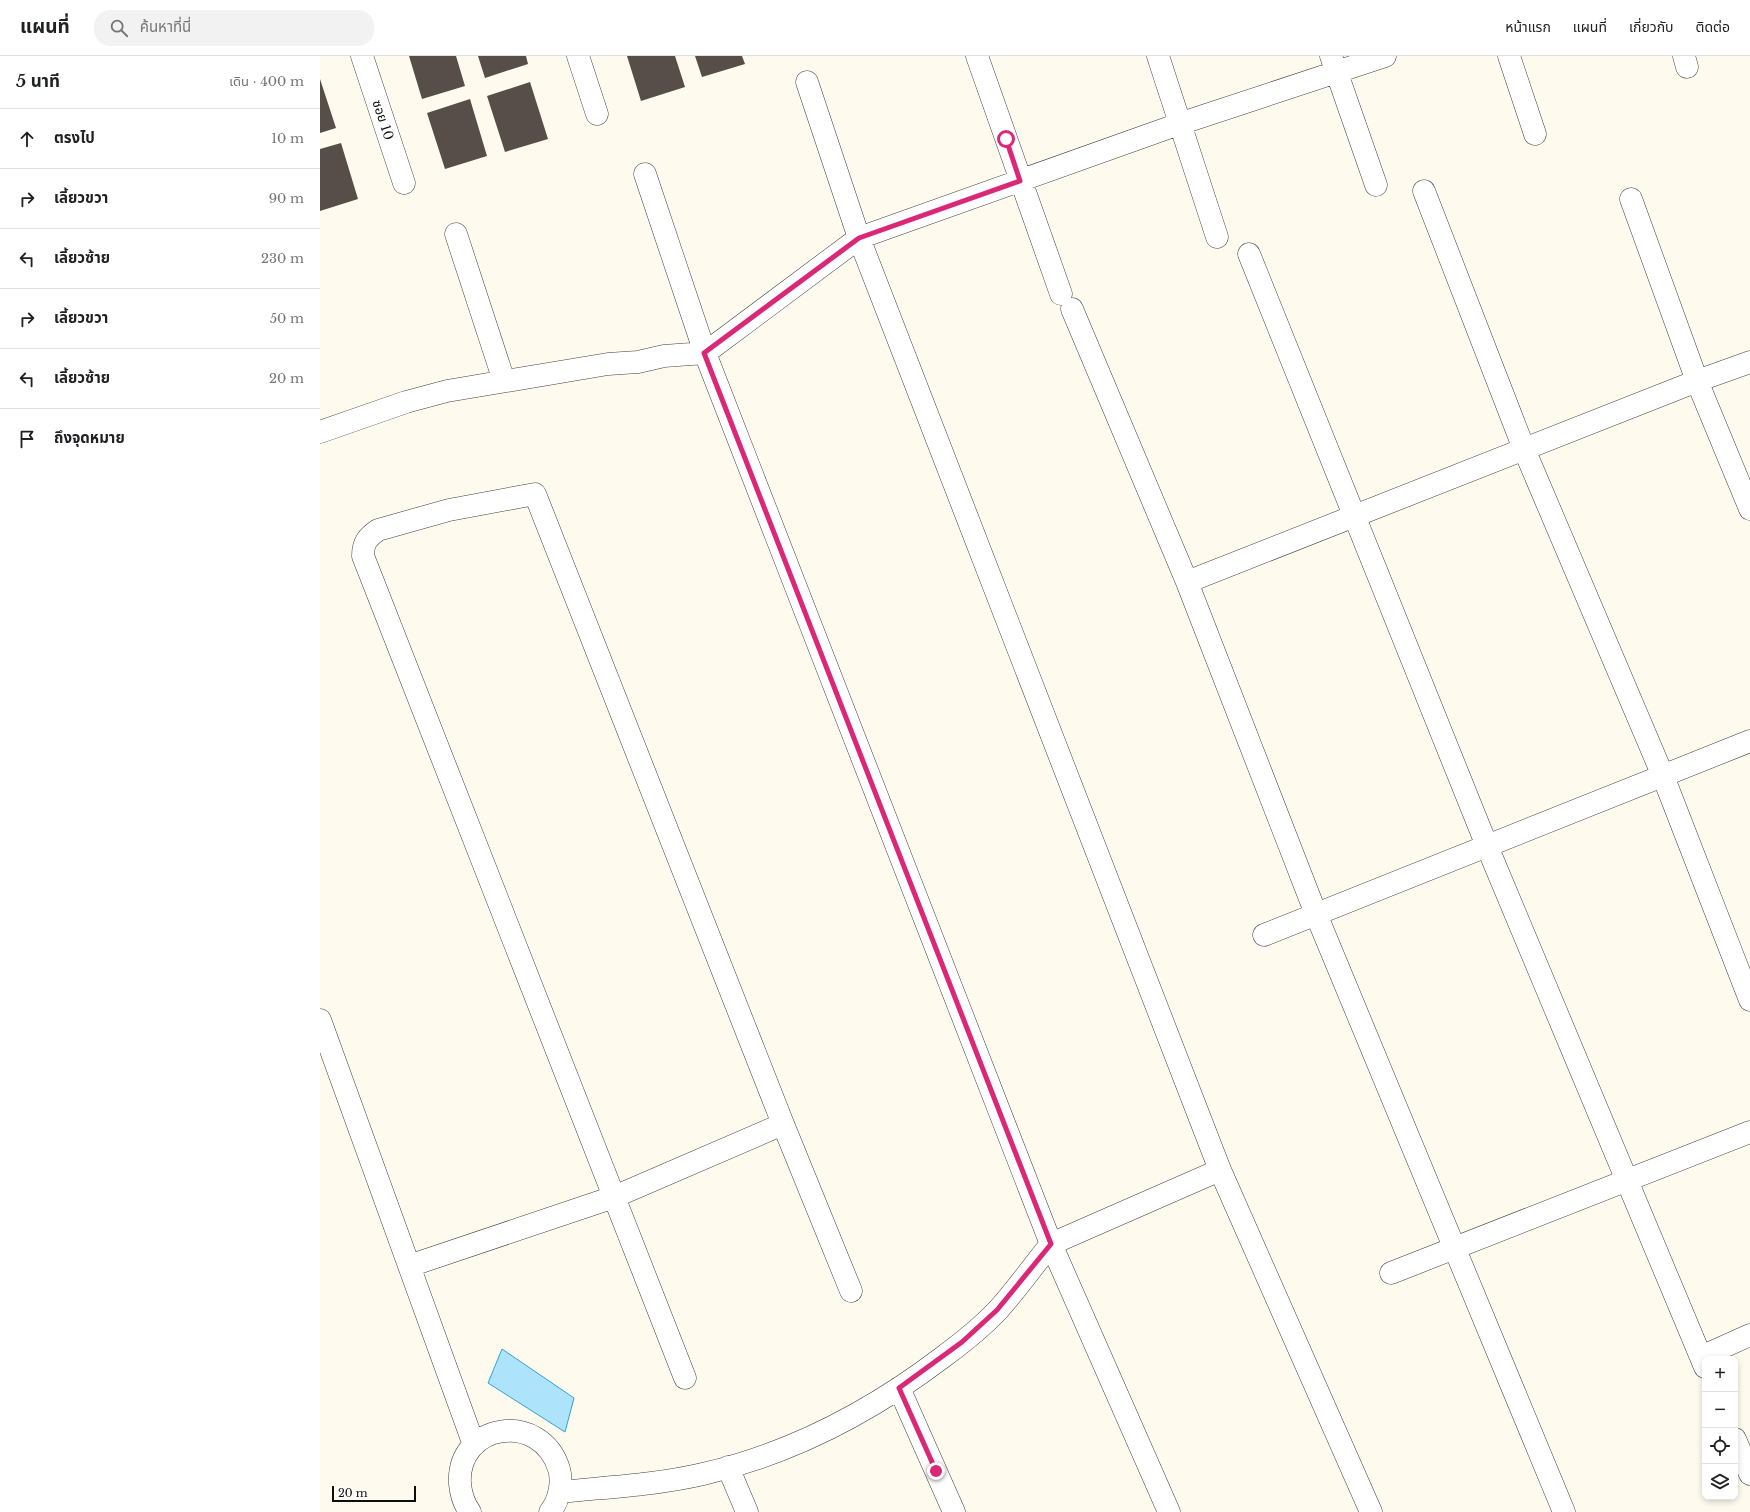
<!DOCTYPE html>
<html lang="th">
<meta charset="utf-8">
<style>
:root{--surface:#fff;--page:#f2f2f2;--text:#202124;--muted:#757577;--line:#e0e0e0}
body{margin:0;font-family:"Libre Baskerville","Noto Sans Thai",serif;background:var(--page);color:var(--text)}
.controls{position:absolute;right:12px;bottom:12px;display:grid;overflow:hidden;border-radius:8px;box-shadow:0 2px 6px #0003}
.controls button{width:36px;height:36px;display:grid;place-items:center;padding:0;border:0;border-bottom:1px solid var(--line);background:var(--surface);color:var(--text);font:20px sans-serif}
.scale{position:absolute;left:12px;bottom:10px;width:84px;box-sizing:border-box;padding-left:4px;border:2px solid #0d0d0d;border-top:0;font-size:11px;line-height:14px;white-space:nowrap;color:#0d0d0d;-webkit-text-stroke:3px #fff;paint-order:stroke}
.stop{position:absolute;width:12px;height:12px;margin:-9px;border:3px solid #db2777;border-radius:50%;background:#fff}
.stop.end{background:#db2777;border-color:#fff;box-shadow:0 1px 4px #0008}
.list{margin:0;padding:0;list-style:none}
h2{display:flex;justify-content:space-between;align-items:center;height:52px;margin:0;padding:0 16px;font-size:17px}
h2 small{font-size:13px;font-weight:400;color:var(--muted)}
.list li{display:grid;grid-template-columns:26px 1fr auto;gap:12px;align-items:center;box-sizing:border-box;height:60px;padding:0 16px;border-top:1px solid var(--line)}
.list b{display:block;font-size:15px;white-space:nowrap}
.list em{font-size:13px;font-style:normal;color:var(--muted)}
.icon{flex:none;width:22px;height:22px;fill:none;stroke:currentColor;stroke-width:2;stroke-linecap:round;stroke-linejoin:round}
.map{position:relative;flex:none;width:1430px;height:1456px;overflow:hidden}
header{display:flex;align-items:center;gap:24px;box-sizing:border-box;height:56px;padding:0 20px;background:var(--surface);border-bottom:1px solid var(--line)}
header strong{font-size:19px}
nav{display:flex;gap:22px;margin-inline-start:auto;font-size:14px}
.search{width:280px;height:36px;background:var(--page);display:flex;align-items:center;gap:10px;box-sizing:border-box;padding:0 14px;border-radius:16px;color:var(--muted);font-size:15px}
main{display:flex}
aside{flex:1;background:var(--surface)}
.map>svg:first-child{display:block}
.water{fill:#aee4fb;stroke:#2fa3d7}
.building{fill:#574d49}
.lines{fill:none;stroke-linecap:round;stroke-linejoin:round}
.minor-casing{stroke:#404040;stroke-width:23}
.minor{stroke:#fff;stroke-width:22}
.route{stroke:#db2777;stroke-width:5}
.labels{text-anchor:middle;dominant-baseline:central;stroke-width:4;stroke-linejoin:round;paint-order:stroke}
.street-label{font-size:13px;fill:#0d0d0d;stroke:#fff}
</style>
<header>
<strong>แผนที่</strong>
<div class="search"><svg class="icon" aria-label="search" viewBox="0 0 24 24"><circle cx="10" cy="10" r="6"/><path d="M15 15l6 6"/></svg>ค้นหาที่นี่</div>
<nav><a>หน้าแรก</a><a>แผนที่</a><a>เกี่ยวกับ</a><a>ติดต่อ</a></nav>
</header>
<main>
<aside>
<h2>5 นาที<small>เดิน · 400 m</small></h2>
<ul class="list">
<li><svg class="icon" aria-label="ahead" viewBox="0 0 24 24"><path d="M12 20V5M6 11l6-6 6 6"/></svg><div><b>ตรงไป</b></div><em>10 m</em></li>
<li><svg class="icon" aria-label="right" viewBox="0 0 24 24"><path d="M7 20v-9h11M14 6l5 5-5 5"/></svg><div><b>เลี้ยวขวา</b></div><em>90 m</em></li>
<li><svg class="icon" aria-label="left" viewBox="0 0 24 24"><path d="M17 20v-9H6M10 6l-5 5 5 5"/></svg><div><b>เลี้ยวซ้าย</b></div><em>230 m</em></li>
<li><svg class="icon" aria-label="right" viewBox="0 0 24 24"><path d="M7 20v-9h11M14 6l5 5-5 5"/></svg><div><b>เลี้ยวขวา</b></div><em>50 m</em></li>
<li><svg class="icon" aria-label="left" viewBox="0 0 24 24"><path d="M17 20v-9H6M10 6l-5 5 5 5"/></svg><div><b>เลี้ยวซ้าย</b></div><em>20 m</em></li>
<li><svg class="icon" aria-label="arrive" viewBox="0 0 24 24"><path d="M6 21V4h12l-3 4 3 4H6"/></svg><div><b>ถึงจุดหมาย</b></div></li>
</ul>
</aside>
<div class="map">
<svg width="1430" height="1456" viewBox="0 0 1430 1456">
<rect width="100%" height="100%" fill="#fffaee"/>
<path class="water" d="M182,1293L254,1342L245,1376L168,1327Z"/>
<path class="building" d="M89,0H136L145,30L102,43Z
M158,0H206L208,8L165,22Z
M307,0H355L365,31L321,45Z
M375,0H422L425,8L382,21Z
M0,23L16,72L0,77Z
M210,26L228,83L185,96L167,40Z
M150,43L167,100L125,113L107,57Z
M21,87L38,143L0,155V93Z"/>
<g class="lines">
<g class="minor-casing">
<path id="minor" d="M42,0L84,127
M258,0L277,58
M657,0L741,238
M838,0L897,181
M1011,0L1056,129
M1189,0L1215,78
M1364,0L1367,11
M487,26L539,182L900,1114L1051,1456
M325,118L385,297L539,182L859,68L1065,0
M1104,135L1204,393L1343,720L1430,944
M1311,143L1377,325L1430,453
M136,178L184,325
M929,198L1167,790L1385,1311
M752,253L867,526L996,858L1244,1456
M0,376L86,346L127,335L288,308L318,306L344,300L385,297L731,1188C713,1210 697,1233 678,1254C662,1271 642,1287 623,1301C552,1355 470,1398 383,1418C336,1429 288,1431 240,1436
M867,526L1377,325L1430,306
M944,879L1430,685
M0,964L154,1389
M89,1210L294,1141L463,1068
M1071,1217L1430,1076
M1381,1301L1430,1279
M365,1322L43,500C43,486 48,481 58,474L129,454L215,438L463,1068L531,1235
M579,1332L634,1456
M1415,1383L1430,1418
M408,1411L427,1456
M150,1456C144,1448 141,1438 140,1428C136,1367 221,1354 239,1413C243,1427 239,1445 230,1456
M849,1456L731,1188L900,1114"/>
</g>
<use href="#minor" class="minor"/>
</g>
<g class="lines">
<path class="route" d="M616,1415L579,1332L642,1286L677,1254L731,1188L384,297L539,182L700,125L686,83"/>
</g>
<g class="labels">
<g class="street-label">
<text transform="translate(63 64) rotate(72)">ซอย 10</text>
</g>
</g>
</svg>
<div class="controls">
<button>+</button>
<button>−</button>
<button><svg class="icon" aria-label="locate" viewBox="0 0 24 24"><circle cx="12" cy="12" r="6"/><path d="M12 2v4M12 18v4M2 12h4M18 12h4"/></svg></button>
<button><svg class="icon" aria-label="layers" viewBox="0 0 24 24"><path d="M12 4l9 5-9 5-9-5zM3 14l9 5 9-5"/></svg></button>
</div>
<div class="scale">20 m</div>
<div class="stop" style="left:686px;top:83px"></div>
<div class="stop end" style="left:616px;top:1415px"></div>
</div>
</main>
